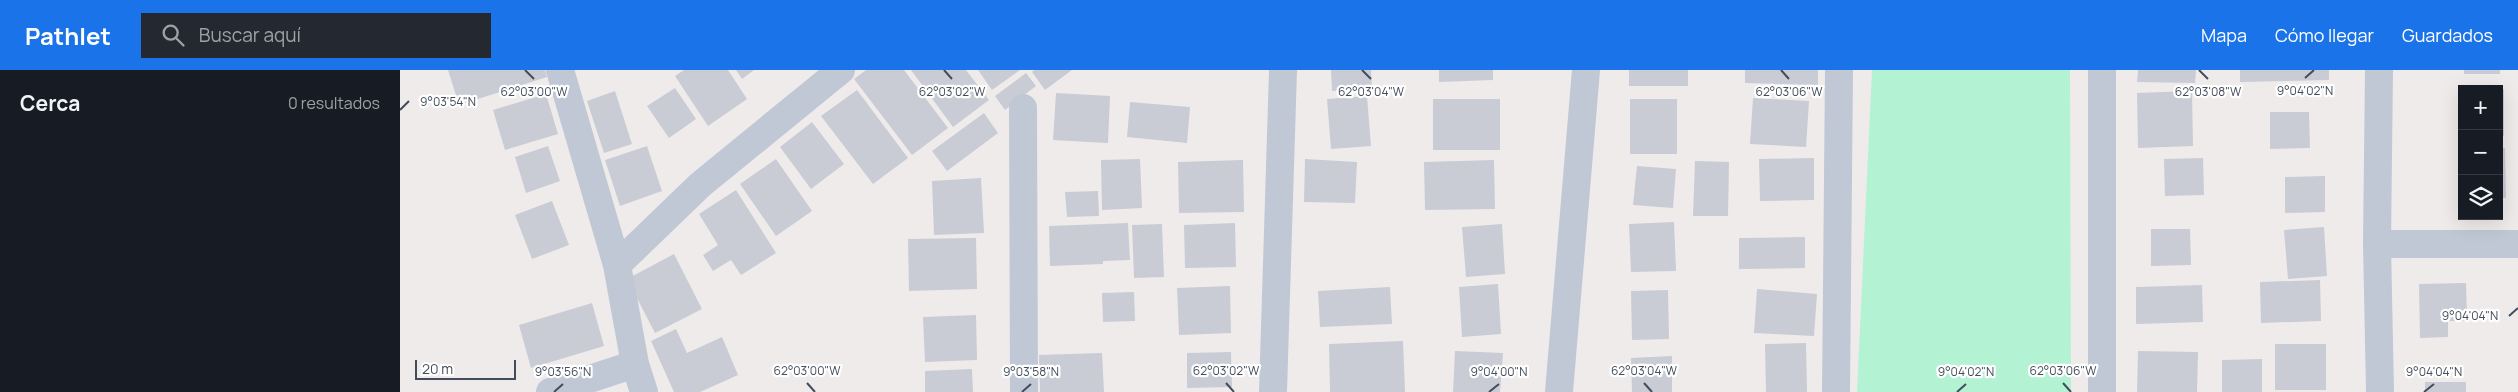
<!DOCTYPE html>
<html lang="es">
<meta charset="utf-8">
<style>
:root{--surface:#171b24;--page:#242831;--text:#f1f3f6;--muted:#9ea1a6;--line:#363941;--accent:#1a73e8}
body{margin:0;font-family:Manrope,sans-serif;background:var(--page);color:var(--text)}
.controls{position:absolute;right:15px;top:15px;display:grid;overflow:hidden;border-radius:0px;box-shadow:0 5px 20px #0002}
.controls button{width:45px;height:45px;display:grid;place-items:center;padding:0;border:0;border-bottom:1px solid var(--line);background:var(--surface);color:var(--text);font:25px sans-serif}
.scale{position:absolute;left:15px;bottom:12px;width:101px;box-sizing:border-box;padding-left:5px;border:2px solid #424c5b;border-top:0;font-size:14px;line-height:18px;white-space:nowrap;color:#424c5b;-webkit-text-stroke:4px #fff;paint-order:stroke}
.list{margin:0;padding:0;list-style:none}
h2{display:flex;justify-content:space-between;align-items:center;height:65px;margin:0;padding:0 20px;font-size:21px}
h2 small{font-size:16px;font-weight:400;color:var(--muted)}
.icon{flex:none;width:28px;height:28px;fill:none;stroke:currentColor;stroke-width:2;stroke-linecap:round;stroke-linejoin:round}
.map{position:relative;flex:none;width:2118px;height:322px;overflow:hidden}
header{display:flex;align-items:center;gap:30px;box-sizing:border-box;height:70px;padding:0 25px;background:var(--accent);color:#fff}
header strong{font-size:24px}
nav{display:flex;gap:28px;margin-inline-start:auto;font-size:18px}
.search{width:350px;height:45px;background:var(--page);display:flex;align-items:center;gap:12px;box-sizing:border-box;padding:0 18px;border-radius:0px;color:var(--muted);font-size:19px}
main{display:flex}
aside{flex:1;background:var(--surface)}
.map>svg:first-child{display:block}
.green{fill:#b3f3d4}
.building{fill:#c9ccd4}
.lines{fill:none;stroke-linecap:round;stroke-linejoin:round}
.street{stroke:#c0c8d5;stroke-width:28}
.ticks{fill:none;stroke:#424c5b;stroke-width:2}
.ticks-label{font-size:12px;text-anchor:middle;fill:#424c5b;stroke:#fff;stroke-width:4.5;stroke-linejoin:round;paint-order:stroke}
</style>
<header>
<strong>Pathlet</strong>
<div class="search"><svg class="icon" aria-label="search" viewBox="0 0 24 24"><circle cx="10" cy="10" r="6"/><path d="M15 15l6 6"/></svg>Buscar aquí</div>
<nav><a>Mapa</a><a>Cómo llegar</a><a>Guardados</a></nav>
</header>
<main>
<aside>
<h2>Cerca<small>0 resultados</small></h2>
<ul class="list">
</ul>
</aside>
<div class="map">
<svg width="2118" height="322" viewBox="0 0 2118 322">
<rect width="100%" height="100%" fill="#efebeb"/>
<path class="green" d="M1472,0H1670L1671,322H1457Z"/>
<path class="building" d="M48,0H145L147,7L59,35Z
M284,0H328L347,29L308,56L275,6Z
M336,0H354L342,9Z
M466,0H504L548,58L512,85L454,9Z
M511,0H566L589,30L553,57Z
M578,0H620L592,20Z
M634,0H672L645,20L632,2Z
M931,0H971L972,18L932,21Z
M1039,0H1093V10L1039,12Z
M1229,0H1288V16H1229Z
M1345,0H1418V15L1345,13Z
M1738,0H1796L1795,13L1737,12Z
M1840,0H1929V10L1840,12Z
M2064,0H2100V4H2064Z
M626,3L636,16L605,40L595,26Z
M275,18L296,49L269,68L247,36Z
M2104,19V66H2099V20Z
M457,20L508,88L473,114L421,46Z
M215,21L232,74L204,83L187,31Z
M1792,21L1793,76L1738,78L1737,23Z
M656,23L710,26L708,73L653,70Z
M146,24L158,64L105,80L93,40Z
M967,26L971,76L931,79L927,29Z
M1353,28L1409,31L1406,77L1350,74Z
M1033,29H1100V80H1033Z
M1230,29H1277V84H1230Z
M730,32L790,37L787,73L727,67Z
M1870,42H1909L1910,78L1870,79Z
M584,43L598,63L547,101L532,81Z
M412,52L444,94L411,119L380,77Z
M148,76L160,111L126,123L115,87Z
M247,76L262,121L220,136L205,90Z
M2105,78L2106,128H2099V79Z
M1414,88V130L1360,131L1359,89Z
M1803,88L1804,125L1765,126L1764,89Z
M376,89L412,141L376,166L340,114Z
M740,89L742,138L702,140L701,90Z
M905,89L957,92L955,133L904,132Z
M843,90L844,142L779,143L778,92Z
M1094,90L1095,139L1025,140L1024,92Z
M1295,91L1329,92L1328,146H1293Z
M1237,96L1276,99L1273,138L1233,135Z
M1925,106V142L1885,143V107Z
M581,108L584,163L534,165L532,111Z
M336,120L376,183L341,205L331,190L313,201L303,185L318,175L299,144Z
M698,121L699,146L667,147L665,122Z
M152,131L169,175L132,189L115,145Z
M1274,152L1276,201L1231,202L1229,154Z
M728,153L730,190L703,191V194L650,196L649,156Z
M835,153L836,197L785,198L784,155Z
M762,154L764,207L734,208L732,155Z
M1102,154L1105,204L1066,207L1062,157Z
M1924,157L1927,206L1888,209L1884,160Z
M1751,159H1790L1791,195L1751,196Z
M1405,167V198L1339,199V168Z
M576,168L577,219L509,221L508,169Z
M274,184L302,239L255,263L227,209Z
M1920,210L1921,251L1861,253L1860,212Z
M2066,213L2067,251H2048V267L2020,268L2019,214Z
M1098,214L1101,264L1062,267L1059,217Z
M1802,215L1803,252L1736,254V217Z
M830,216L831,263L779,265L777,218Z
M990,217L992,254L920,257L918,221Z
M1357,219L1417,224L1414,266L1354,263Z
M1268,220L1269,269L1232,270L1231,221Z
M734,222L735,251L703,252L702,223Z
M192,233L204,276L131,298L119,255Z
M576,245L577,290L525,292L523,247Z
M276,259L287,283L322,267L338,305L300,322H274L251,271Z
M1003,271L1005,322H930L929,274Z
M1406,273L1407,322H1366L1365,274Z
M1875,274H1926V320H1875Z
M1055,281L1103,283L1100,322H1053Z
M1738,281L1798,282L1797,322H1737Z
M831,282L832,317L787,318V283Z
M702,283L704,322H640L639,285Z
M1272,286V322H1232L1231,288Z
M1862,289V322H1822V290Z
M572,299L573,322H525V301Z
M2025,312H2066V322H2025Z"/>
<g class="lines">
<path class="street" d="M160,0L217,195L235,294L244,322
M1979,0L1977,174L1980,322
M623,38L624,322
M1977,174H2118
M217,195L300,115L441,0
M150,322L235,294
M873,322L883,0
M1159,322L1186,0
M1436,322L1439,0
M1702,322V0"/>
</g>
<path class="ticks" d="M125,0L134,9M544,0L552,9M962,0L971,9M1381,0L1389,9M1799,0L1808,9M1905,8L1914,0M0,40L9,31M2109,246L2118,238M407,313L415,322M826,313L834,322M1244,313L1252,322M1663,313L1671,322M154,322L163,314M622,322L631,314M1089,322L1099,314M1557,322L1566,314M2024,322L2034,314"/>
<g class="ticks-label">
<text x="1905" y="25">9°04'02"N</text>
<text x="134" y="26">62°03'00"W</text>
<text x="552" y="26">62°03'02"W</text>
<text x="971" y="26">62°03'04"W</text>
<text x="1389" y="26">62°03'06"W</text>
<text x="1808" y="26">62°03'08"W</text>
<text x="48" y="36">9°03'54"N</text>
<text x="2070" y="250">9°04'04"N</text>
<text x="407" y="305">62°03'00"W</text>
<text x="826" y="305">62°03'02"W</text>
<text x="1244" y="305">62°03'04"W</text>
<text x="1663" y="305">62°03'06"W</text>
<text x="2034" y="306">9°04'04"N</text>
<text x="163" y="306">9°03'56"N</text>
<text x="631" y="306">9°03'58"N</text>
<text x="1099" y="306">9°04'00"N</text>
<text x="1566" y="306">9°04'02"N</text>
</g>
</svg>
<div class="controls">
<button>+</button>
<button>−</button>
<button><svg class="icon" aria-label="layers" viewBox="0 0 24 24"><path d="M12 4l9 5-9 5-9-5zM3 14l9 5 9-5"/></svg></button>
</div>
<div class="scale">20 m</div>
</div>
</main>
